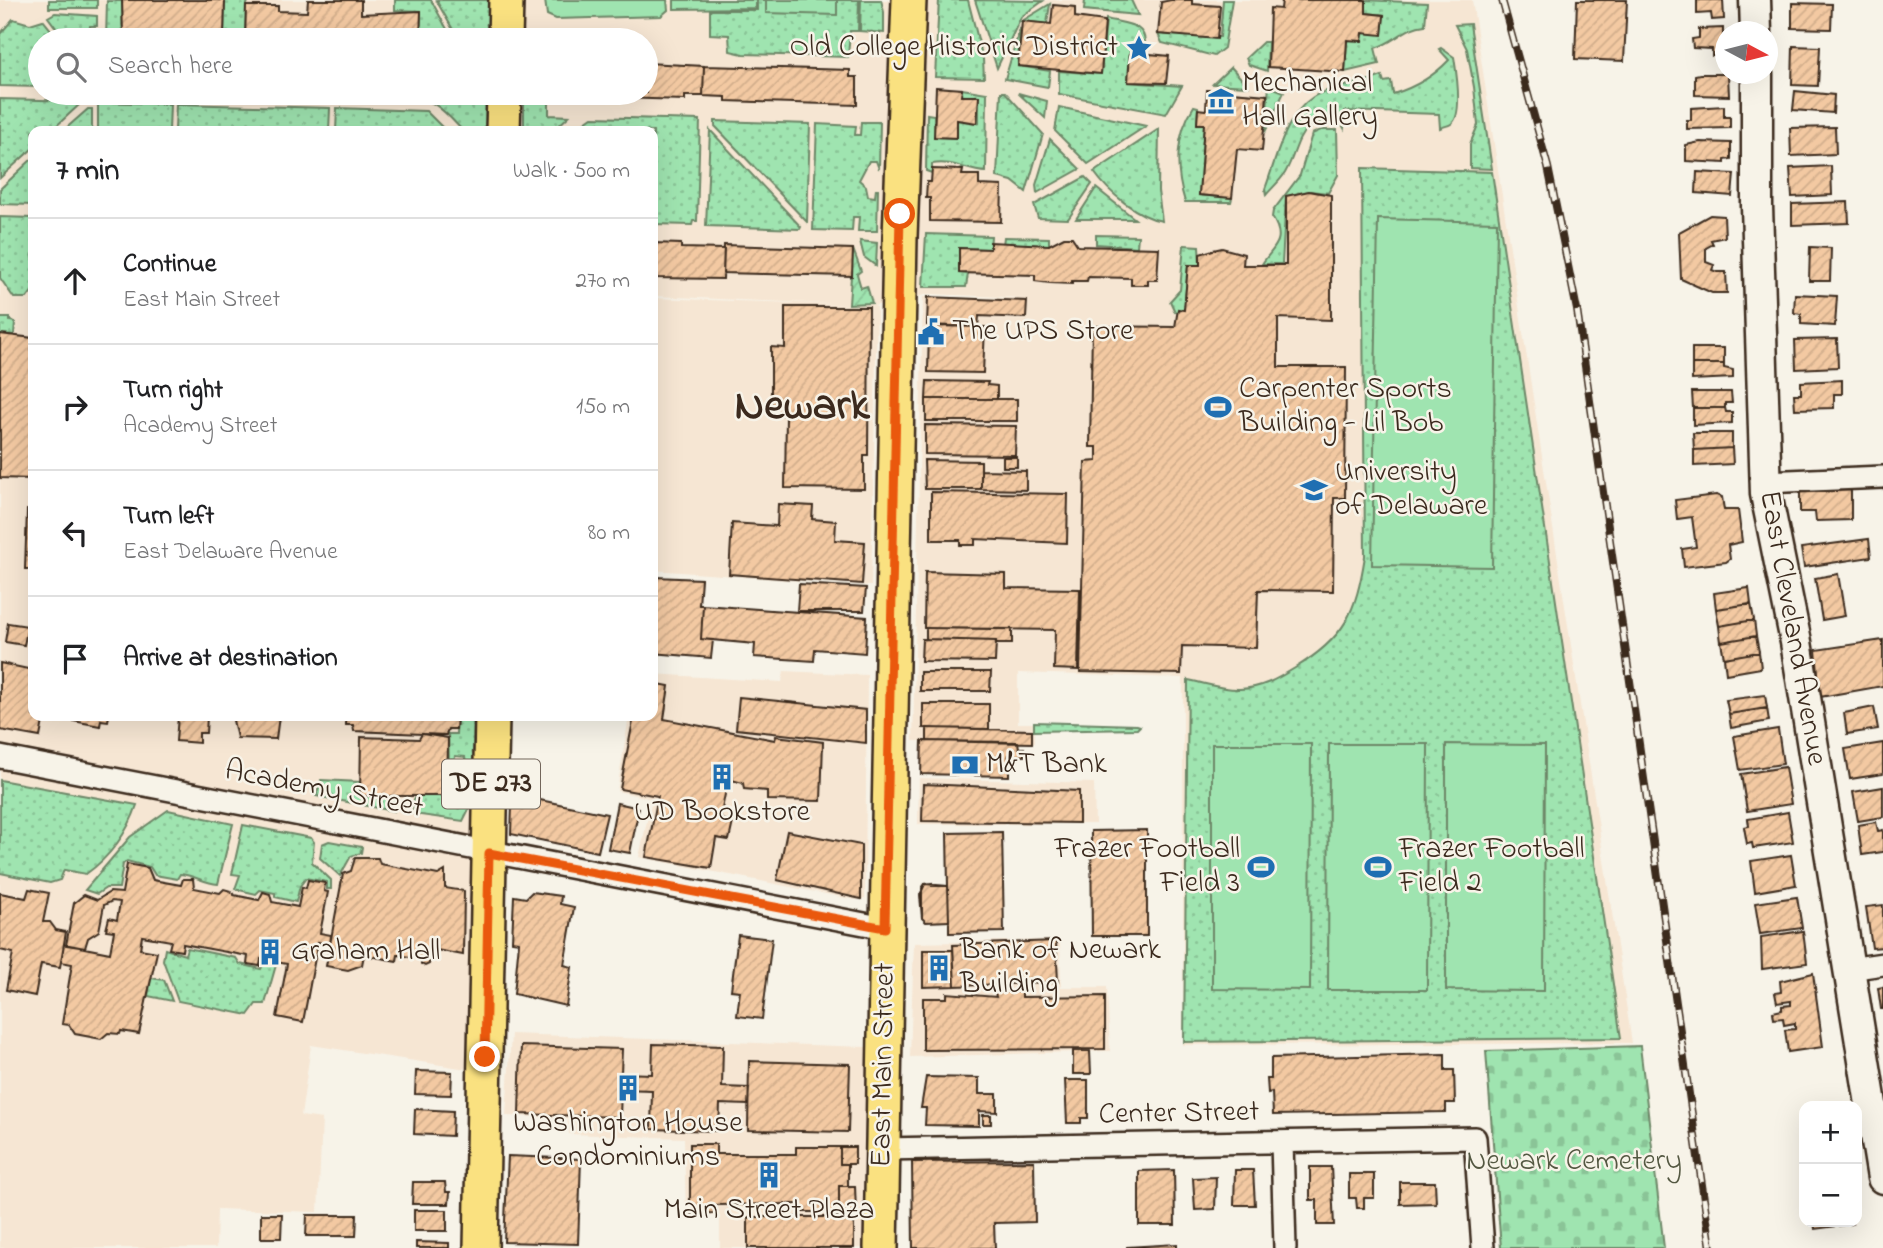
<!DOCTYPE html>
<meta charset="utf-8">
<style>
:root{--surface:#fff;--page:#f2f2f2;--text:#202124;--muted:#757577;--line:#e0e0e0}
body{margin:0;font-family:"Indie Flower",sans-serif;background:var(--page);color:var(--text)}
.controls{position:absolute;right:21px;bottom:21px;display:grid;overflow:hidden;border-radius:14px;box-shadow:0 7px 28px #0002}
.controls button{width:63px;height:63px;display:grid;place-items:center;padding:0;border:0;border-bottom:2px solid var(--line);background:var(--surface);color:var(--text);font:35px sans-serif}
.compass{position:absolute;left:1715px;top:21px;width:63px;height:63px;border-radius:50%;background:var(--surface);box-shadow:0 7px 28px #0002;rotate:97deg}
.stop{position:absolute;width:21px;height:21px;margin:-16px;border:5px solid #ea580c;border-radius:50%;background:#fff}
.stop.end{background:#ea580c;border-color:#fff;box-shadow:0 2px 7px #0008}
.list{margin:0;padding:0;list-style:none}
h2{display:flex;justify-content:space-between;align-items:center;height:91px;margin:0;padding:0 28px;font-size:30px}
h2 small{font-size:23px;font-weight:400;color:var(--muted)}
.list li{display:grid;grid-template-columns:46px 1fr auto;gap:21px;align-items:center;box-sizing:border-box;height:126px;padding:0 28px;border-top:2px solid var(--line)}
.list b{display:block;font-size:26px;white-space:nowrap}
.list p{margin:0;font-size:23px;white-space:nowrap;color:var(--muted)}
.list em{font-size:23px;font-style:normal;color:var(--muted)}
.icon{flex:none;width:38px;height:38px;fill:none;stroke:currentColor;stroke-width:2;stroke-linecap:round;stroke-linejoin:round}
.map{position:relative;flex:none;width:1883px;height:1248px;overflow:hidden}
.search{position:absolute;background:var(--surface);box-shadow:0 7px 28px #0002;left:28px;top:28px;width:630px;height:77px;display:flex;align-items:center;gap:18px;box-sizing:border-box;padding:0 24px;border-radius:38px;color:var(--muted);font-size:26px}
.panel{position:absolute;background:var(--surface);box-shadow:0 7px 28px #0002;left:28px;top:126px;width:630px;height:595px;border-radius:14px}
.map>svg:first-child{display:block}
.built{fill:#f6e6d3;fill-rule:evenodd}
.grass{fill:url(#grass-dots);stroke:#6d8767;stroke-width:2}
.cemetery{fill:url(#cemetery-stones);stroke:#6d8767;stroke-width:2}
.garden{fill:url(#garden-furrows);stroke:#6d8767;stroke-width:2}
.pitch{fill:#9fe4b0;stroke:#6d8767;stroke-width:2}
.building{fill:url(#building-hatch);stroke:#3b2a1e;stroke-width:2}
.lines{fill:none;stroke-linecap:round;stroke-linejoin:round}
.street-casing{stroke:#3b2a1e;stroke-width:26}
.secondary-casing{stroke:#3b2a1e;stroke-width:35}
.primary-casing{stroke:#3b2a1e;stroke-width:38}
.street{stroke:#f7f3e8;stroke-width:21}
.secondary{stroke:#f7f3e8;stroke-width:30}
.primary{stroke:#fae180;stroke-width:33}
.rail-casing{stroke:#3b2a1e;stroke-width:8}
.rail{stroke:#f7f3e8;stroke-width:5;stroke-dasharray:16;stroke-linecap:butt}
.route{stroke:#ea580c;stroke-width:9}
.labels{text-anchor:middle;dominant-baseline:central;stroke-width:5;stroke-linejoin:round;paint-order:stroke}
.shield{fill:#f7f3e8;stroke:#73665b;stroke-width:2}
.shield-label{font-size:28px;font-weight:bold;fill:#3b2a1e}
.poi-label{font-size:30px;fill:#3b2a1e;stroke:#f7f3e8;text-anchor:start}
.street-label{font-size:30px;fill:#3b2a1e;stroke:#f7f3e8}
.park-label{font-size:30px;fill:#545842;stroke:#f7f3e8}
.town-label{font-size:44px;font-weight:bold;fill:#3b2a1e;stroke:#f7f3e8}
</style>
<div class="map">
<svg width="1883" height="1248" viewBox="0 0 1883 1248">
<defs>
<pattern id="grass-dots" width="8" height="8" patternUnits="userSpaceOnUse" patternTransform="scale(1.75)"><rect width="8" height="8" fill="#9fe4b0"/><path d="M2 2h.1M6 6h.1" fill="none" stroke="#8ac497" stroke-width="1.8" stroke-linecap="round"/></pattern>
<pattern id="cemetery-stones" width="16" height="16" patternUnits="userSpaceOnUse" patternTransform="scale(1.75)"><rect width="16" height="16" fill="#9fe4b0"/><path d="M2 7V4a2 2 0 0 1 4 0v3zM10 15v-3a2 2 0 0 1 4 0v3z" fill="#8ac497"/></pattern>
<pattern id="garden-furrows" width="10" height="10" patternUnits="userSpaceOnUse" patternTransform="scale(1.75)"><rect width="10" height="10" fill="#9fe4b0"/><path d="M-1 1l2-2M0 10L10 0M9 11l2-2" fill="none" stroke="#8ac497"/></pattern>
<pattern id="building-hatch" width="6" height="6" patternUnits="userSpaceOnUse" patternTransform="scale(1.75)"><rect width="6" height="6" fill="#f3c9a2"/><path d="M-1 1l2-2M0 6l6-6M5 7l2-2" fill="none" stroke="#d1ad8b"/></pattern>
</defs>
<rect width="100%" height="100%" fill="#f7f3e8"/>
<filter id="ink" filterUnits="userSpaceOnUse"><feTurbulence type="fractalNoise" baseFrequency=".0143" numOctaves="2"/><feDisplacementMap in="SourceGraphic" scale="14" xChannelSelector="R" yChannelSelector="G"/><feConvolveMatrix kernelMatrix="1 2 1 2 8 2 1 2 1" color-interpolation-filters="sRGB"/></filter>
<g filter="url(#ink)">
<path class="built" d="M0,0H1472L1632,1043L1183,1045V678L1018,673V723H1035V743L913,741L923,297L1027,298L929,294L874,306L877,307L871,586L653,570V298L852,305L653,296V131H33V716H477L470,989L467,1069L311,1045L301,1116L322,1119L318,1212L217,1209L216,1248H0ZM40,40H646V93H40Z
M784,671L867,675L865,898L856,900L639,857L652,799L617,791L629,716H653V674L782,682Z
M919,778L1094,783L1095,824H918Z
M1060,940L1061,987H1107L1110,1051L910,1057L914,943Z
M511,1034L866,1047L864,1248H720V1216L686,1214L684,1138L569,1134L567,1118L506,1116Z"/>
<path class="grass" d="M49,0H97V8H49Z
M225,0H249L246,6L245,40H228V36H224Z
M395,0H431L453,40H420L421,11L395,10Z
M436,0H491V40H459Z
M757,0H859L858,31H850L848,57L743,54L730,51L729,35L710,34V10H757Z
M861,0H881L884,12V33L860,31Z
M939,0H968L983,59L984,78L935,77Z
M975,0L1043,1L1021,17L997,68Z
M1085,0H1131L1138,15L1084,10Z
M1223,0H1232L1224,48L1214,56L1162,43L1158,34L1220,37Z
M1366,0L1427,3L1425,25C1406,26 1394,43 1375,48L1379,64L1345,72L1347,40L1362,41L1363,33L1382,34L1384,15L1366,13Z
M107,1H122L123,35H119L118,40H106Z
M1050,4L1047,24L1022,21Z
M55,13L97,16V26H90L89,40H65L48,17Z
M13,19L30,24L43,20L59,40H40V87L0,86V34Z
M1106,19C1123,24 1147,22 1145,46H1139L1138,51H1130L1128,82L1182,86L1166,114L1059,94V71L1101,74Z
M1470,24L1492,169L1470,168V144L1478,125L1474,87L1467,49L1455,25Z
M1020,28L1018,66L1050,71L1048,87L1005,79Z
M1268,42L1267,71L1249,65L1246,58L1263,42Z
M1441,48L1454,57C1456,70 1464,116 1451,124C1448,126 1444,126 1440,128L1439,114L1345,111L1344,128L1340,121C1295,118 1301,145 1285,173C1280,181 1272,188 1266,195L1265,189C1276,160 1285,115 1313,97C1333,85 1360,85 1382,76L1384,82L1391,81L1393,94C1416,87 1433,77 1449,60L1439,49Z
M1231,67L1248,86L1213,84Z
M1269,86L1284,92L1265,132Z
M962,89L987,93L986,172C966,171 953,160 932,164V173L926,171L927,114L934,115L935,137L957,138V120L979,123V97L961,96Z
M1001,92H1005L1043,134L1026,192L1012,181L997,177Z
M402,93H489L488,131H463C444,111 432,95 402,97Z
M524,93H549V115L569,116L553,131H524Z
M1018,93L1047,101L1045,118Z
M0,99L80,101L79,105L51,131H33V148L0,178Z
M98,102L170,104L169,131H98Z
M176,104L330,108L329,131H175Z
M1194,106L1198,107L1197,122L1204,123L1199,195L1232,198L1231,202H1185C1175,170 1175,135 1194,106Z
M1059,107L1146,126L1088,164L1055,131Z
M337,108L426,111L446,131H336Z
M88,109H92V131H63Z
M592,117L700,120L697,221H693L692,225L653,224V131H572Z
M715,121L810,124L807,222L715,126Z
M861,122H880L879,169L876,161H869L859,180L866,186L868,196L875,197L876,189H878L877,231H858L859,217H853L852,231L813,230L817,124L856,126L855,135H860Z
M1159,129L1158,191L1162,221C1138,217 1109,193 1094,172Z
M710,130L801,227L800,229L706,226Z
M1321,130H1337L1338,175L1328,193L1309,191L1286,196L1282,264H1262C1272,248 1288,242 1272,217L1273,211L1300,175L1312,134Z
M1050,139L1080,169L1037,193L1036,185Z
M33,158V205L0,204V189Z
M1362,168L1492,172L1621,1038L1184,1042L1188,680C1204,683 1224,690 1240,689C1262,688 1277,679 1295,668C1345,638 1356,613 1365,556Z
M1085,177L1092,184L1068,219L1038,218L1034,205Z
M1096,188L1135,219H1076Z
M0,217L33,218V290L27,298H14L0,278Z
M926,234L991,236L990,249L959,248V273L968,274L966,287H923Z
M1096,235L1138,236L1137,247L1096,244Z
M1004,237L1049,238V245H1003Z
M1184,245L1199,246L1200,265H1188L1184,310L1175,312L1170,301L1180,290Z
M0,318H10V321L15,322L14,335L0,334Z
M457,716H474L473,763H465V757L455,756L454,762L449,761L448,734H456Z
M1034,722L1137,725L1140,726L1137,729L1034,731Z
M463,777L476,779L471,805L463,821L413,814L414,799L420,795L447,796V778L454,779L453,784L462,785Z
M0,780L137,805C128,832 110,857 86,874L64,870L60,880L50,883L0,873Z
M321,780L360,782V796L396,797L394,811L316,796Z
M168,810L233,824L218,884C204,883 194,875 180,874L177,879L155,875L150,867L127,861L123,864L119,888H106L97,894L85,890L130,837Z
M243,825L311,838L314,842L312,862L331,880V889H327V882L306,878L300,886L296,902L275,897V893L260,890L256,894L235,889L240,875L232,874Z
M329,841L362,847L361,853L351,856L340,876L320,858L322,844Z
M187,948L236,958L240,964L261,969L264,963L276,965L265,1004H256L248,1015L178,1001L163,960L165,949L185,955Z
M151,978L164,980L172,1001L148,996Z"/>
<path class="cemetery" d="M1640,1046L1664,1248H1501L1486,1051Z"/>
<path class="garden" d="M860,241L877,243L876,266L864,257Z
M853,249L861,271L857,274L861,288L867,286L872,303L849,304Z"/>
<path class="pitch" d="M545,0H667L668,10L661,16L556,19L547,15Z
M674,0H756V8L674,9Z
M766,0H837V15L766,13Z
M1378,219L1497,222L1492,567L1372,565Z
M1212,744H1311L1310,990L1212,989Z
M1329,744H1428L1427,990H1328Z
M1446,744L1545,745L1544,991L1446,990Z"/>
<path class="building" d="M122,0H225L224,36H228V40H118L119,35H123Z
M308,0H361V14L421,11L420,40H245L246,6H278V11L307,12Z
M1171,0H1192V4L1220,6L1217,39L1158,34L1161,2Z
M1282,0H1366V13L1384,15L1382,35L1363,33L1362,41L1347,40L1345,72L1268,67L1270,8L1281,9Z
M1577,0H1627L1624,61L1575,59Z
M1697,0H1723L1724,19L1712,20L1711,13L1697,14Z
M1792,3L1832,4L1831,29L1792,28Z
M1053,5L1075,7V17L1105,21L1101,74L1018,66L1022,21L1051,24Z
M1723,28V56H1712V49L1693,48L1692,39L1699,38V29Z
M1793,46L1820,47L1818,86L1792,85Z
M1130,52L1169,56L1166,83L1128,82Z
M646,63L704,66L703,96H685V100L549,96V93H646Z
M704,66L850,70V77H857V105L726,101V97L703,96Z
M1700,74H1728L1729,96L1695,95V75Z
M936,87L962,89L961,96H979L977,123L957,120V138L934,137Z
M1207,90L1267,95L1262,151L1237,149L1232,198L1199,195L1204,124H1197L1198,109L1206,110Z
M1795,91L1834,95L1833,113L1793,110Z
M1724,106V117H1730V128L1687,129V120H1691V108Z
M1835,127L1836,154L1791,156L1790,128Z
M1700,142L1731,143V159L1725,160V163L1686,161V145Z
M1831,166L1832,195L1792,197L1790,168Z
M932,169L963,170L962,175H979V185L1002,186L1001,222L930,221V198H926L927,182H931Z
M1697,172L1734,174L1732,196L1696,193Z
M1309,191L1331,195V320L1278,318V367H1346L1345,498H1334L1333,591L1258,590L1256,648L1182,646L1181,674L1080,672L1085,462L1097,461V447H1090L1092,326L1175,327L1178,309L1184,310L1188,265H1200V254L1213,250L1222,248L1244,254L1243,265H1286V196Z
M1848,202L1849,223L1792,225V204Z
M1710,215L1724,216L1725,237L1711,240L1713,244L1706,248V262L1714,265L1712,270L1717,272H1726L1727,293H1712L1681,279L1679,232Z
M1064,237H1072L1078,246L1159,248L1157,280H1148V285H1131V278L1088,277L1087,281H1072V284L1050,283L1035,281V275L959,273V248L990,249V242L1049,245Z
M653,243L681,244V248L724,249L723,279L653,278Z
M724,245L853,249L852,276L723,273Z
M1810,247L1831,248L1830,281H1809Z
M1795,294L1837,296L1835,326L1801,324V314L1794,313Z
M928,297L1027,301L1026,318L979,316L978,327L927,325Z
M785,307H869L868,455H864V489L785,488L786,415H771V347L785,348Z
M929,326L985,327L983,373L928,372Z
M0,334L33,338V479L0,478Z
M1837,339L1838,367L1796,369L1795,340Z
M1692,348H1724V364H1692Z
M1692,364H1724V368L1733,370V378L1692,380Z
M1842,380V394H1834V408L1795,409L1794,394H1801V382Z
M927,381L988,382L987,385L997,386V399H926Z
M1692,392H1731L1732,403H1725V408H1693Z
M926,399H1017V421H926Z
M1693,408H1725L1726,412H1732V423L1693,425Z
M925,425L1016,426L1015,455L925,454Z
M1693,433H1732V448L1694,450Z
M1732,448L1733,464L1694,466V450Z
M1003,457H1017V467H1003Z
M924,460L981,461V489H925Z
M981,470L1026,471V490L981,489Z
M1851,490V520L1816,521L1815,512H1800V492Z
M931,492L1068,494L1067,543L975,539V545H960V540H931Z
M1716,495L1722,497L1724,510H1738L1742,542L1728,545L1730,559L1726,562L1684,567L1682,549L1696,547L1692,517L1677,519L1675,500Z
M778,504L813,506L812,519L836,521L835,540L865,542L862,584L729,574L732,523L777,526Z
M27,510H33V569H25Z
M1869,539L1871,557L1804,567L1801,548Z
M925,572L1006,574V588L1080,589L1078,670L1054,669L1055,630L924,628Z
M1838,574L1845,616L1822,620L1815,578Z
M655,577L701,579L699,605H703L701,639L713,640L711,658L653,653Z
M799,584L866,588L864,611H797Z
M1749,588L1751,604L1716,609L1714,593Z
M1751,604L1754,620L1719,626L1716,609Z
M703,605L867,617L865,653L815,649L814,661L754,657L755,644L701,639Z
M1754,620L1756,636L1721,642L1719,626Z
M8,623L28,626L24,645L5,642Z
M926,628L1012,629V644H996V641L926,639Z
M1756,636L1759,652L1724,658L1721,642Z
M922,639L996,641L995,662L921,661Z
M1883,640V686L1820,697L1816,650Z
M1759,652L1761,668L1726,674L1724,658Z
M0,663L33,670V716H44L40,737L0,730Z
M920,672H991L990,691H920Z
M653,683L669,686L664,719L775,740L776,736L823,742L821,801L767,800V791L744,789L743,783L728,779L720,819L733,822L729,840L716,838L711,868L646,857L658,796L620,789L634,716H653Z
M1765,695L1767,708L1729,714L1726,700Z
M739,697L866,710V743L736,729Z
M923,704H989V729L923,728Z
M1874,707L1878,729L1847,734L1844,713Z
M1767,708L1769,721L1731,728L1729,714Z
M69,716H109L108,721L101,720L100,726L68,720Z
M178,716H207L206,733H199V743L176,741Z
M232,716H279L276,739L237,738Z
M346,716H457L456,729H448L446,735L354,731L353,725H346Z
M927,728L1032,730V743L927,741Z
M1778,729L1783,764L1740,770L1734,736Z
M422,734L448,738L447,796H360L361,737L419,739Z
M922,741L1018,742L1019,748H1024V756L1009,755V776L921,774Z
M1883,743V774L1850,779L1845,749Z
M1785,767L1791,804L1747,811L1741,774Z
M923,784L1079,791V823L922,821Z
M1883,787V817L1858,821L1853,792Z
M521,796L607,814L598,852L511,834L512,805H519Z
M617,803L639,808L630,853L608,849Z
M1788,812L1793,842L1753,848L1752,843L1747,844L1744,827L1749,826L1748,819Z
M1876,822L1878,831L1883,830V852L1862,855L1858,825Z
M1147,830V936H1092L1091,831Z
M787,831L861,845V899L777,880Z
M1002,832L1004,932L949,933V921L926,922L922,918L920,895L925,884L948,886L947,833Z
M1791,855L1796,885L1755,892L1751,861Z
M355,858H378L380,864L438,875L445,871V888L464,891L463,955L431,949L429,964L425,966L421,964V959L398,955L397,961L364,955L362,965L348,970L326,966L343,874L351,871Z
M127,864L148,868L153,880L181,885L183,879H193L194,888L220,893L224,889L231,891L234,895L259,900L263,892L270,894L272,902L298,907L302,887L306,888L308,880L325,883L324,891L328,892L320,933L331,935L330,945L318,942L303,1022L277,1017L287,964L261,959L260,966L247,964L248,956L183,944L182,951L169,949L171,941L142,936L140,949L157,952L139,1034L121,1031L120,1034L108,1033L101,1039L75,1034L69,1025L62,1024L72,964L61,962L64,944L110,953L114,931L106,930L109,918L117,920L120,902L112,901L104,905L99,931L88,938L85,948L66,945L74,903L84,895L97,900L110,892L122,893Z
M932,883V886H948L949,921L926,922L922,918V888L925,884Z
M29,889L49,893L43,922H50L56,930L66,932L60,967L41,964L35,996L6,990L13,953L0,950V893L26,898Z
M532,892L561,896L560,904L574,907L564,965L572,967L566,1006L514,994L519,942L512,941L514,896L526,898Z
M1797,897L1802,928L1760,934L1755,903Z
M1883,905V947L1872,948L1866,907Z
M1803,931L1807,963L1762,969L1761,937Z
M738,935L772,939L762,1019L737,1016L740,991L731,990Z
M1056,941L1058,982L955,986L953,945Z
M923,950H953L955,986L923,987Z
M1813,973L1823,1047L1788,1052L1785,1030L1795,1029V1023L1784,1025L1783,1018L1774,1019L1773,1012L1782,1010V1006L1791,1005V1001L1777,1003L1775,993L1781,992L1780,981Z
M1883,987V1009H1881L1878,988Z
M995,992H1022V997L1105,996V1049L923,1050V998H947V993L996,997Z
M653,1044L723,1046L722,1087L749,1088L748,1105L720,1104L719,1131L651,1129L652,1090L621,1089L620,1117L519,1114L521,1046L622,1049L621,1073L652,1074Z
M1073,1051H1090L1091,1074H1073Z
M1445,1054V1070H1454L1455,1103H1446V1112L1273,1115L1272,1092L1268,1093L1267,1079H1271V1058Z
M749,1061L850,1064L848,1132L748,1130Z
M416,1071L452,1072L451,1095L415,1094Z
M926,1077L979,1078V1094H997V1112L979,1111V1126L925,1125L926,1108H921Z
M1065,1080H1088V1118H1081V1123H1067Z
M415,1109L453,1111L452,1136L414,1134Z
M983,1115H991V1124H983Z
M690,1144H716V1154H796V1147H840V1164H848V1186H839V1212H800V1204L714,1205V1213L690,1214Z
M840,1147H855V1164H840Z
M508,1156L581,1159L578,1244L504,1242Z
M1034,1161L1035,1222L994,1223L995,1248H913L912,1162Z
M1310,1167H1331L1334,1225H1317V1200H1310Z
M1174,1170L1175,1225H1139V1171Z
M1235,1170H1253L1255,1205H1234Z
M1349,1174H1374V1198H1364V1208H1357L1356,1198H1349Z
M1216,1177L1215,1209L1195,1210L1193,1178Z
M413,1182H445L446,1192H450L449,1204H412Z
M1400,1182H1435L1436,1203L1400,1204Z
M839,1186H855L856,1212H839Z
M414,1210H447V1231H414Z
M261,1214H282L281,1238H261Z
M307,1215H357L356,1236H306Z
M748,1217H854V1248H748Z
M1814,1222H1851L1852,1224L1815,1229Z
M416,1242L449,1243V1248H416Z
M1177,1244V1248H1127V1247Z"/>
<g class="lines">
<g class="street-casing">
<path id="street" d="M1766,482L1883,477
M0,757L885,928
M1849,969L1883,964
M1282,1142L1285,1248
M883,1149L1475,1138L1483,1248"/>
</g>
<g class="secondary-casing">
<path id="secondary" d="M1755,0L1756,32
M1757,74V206L1766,494L1796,642L1883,1178"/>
</g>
<g class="primary-casing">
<path id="primary" d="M505,40L506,0
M503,131L504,93
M481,1248L492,716
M881,1248L900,237L909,0"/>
</g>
<use href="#street" class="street"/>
<use href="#secondary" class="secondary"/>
<use href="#primary" class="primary"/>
<g class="rail-casing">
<path id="rail" d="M1502,0L1548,167L1577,310L1711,1248"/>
</g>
<use href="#rail" class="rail"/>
</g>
</g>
<g class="lines" filter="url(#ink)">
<path class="route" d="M485,1057L489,853L885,928L900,214"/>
</g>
<defs>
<g id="sight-bare" transform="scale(2.1)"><path d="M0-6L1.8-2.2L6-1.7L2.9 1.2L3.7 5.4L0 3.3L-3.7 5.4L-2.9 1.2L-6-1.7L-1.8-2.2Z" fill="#1f6fb2" stroke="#f7f3e8" stroke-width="2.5" paint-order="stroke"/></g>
<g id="museum-bare" transform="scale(2.1)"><path d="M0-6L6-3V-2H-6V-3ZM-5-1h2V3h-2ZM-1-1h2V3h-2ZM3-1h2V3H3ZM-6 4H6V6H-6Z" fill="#1f6fb2" stroke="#f7f3e8" stroke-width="2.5" paint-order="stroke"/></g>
<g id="civic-bare" transform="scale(2.1)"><path d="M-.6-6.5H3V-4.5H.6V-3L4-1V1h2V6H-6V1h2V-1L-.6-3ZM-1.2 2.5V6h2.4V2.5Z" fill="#1f6fb2" stroke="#f7f3e8" stroke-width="2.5" paint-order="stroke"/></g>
<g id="stadium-bare" transform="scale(2.1)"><path d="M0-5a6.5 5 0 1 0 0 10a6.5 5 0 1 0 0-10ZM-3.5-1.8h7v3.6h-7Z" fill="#1f6fb2" stroke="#f7f3e8" stroke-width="2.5" paint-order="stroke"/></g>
<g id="university-bare" transform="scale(2.1)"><path d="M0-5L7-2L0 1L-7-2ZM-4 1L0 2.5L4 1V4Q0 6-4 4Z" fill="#1f6fb2" stroke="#f7f3e8" stroke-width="2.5" paint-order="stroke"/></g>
<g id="bank-bare" transform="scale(2.1)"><path d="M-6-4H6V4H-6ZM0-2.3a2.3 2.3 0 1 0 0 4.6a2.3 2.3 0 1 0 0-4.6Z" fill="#1f6fb2" stroke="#f7f3e8" stroke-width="2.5" paint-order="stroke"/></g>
<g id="building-bare" transform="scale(2.1)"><path d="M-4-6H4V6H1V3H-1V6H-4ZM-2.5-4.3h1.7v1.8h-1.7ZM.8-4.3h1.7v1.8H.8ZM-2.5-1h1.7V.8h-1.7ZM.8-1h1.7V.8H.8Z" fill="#1f6fb2" stroke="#f7f3e8" stroke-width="2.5" paint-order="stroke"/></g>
</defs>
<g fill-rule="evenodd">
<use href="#sight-bare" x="1139" y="48"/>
<use href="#museum-bare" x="1221" y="101"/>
<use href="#civic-bare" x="931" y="332"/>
<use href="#stadium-bare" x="1218" y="407"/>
<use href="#university-bare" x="1314" y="490"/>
<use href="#bank-bare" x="965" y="765"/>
<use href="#building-bare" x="722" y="777"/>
<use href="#stadium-bare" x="1261" y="867"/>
<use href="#stadium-bare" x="1378" y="867"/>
<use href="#building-bare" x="270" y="952"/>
<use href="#building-bare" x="939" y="968"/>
<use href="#building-bare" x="628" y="1088"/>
<use href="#building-bare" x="769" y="1175"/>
</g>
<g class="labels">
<rect class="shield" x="442" y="759.5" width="98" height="49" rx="5"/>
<g class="shield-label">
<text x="491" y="784">DE 273</text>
</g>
<g class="poi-label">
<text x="1118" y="48" text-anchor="end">Old College Historic District</text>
<text x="1242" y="84">Mechanical<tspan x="1242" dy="34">Hall Gallery</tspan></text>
<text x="952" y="332">The UPS Store</text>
<text x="1239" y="390">Carpenter Sports<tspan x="1239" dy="34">Building - Lil Bob</tspan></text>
<text x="1335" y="473">University<tspan x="1335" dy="34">of Delaware</tspan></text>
<text x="986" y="765">M&amp;T Bank</text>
<text x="722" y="813" text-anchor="middle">UD Bookstore</text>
<text x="1240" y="850" text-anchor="end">Frazer Football<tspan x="1240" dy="34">Field 3</tspan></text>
<text x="1399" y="850">Frazer Football<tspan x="1399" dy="34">Field 2</tspan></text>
<text x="960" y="951">Bank of Newark<tspan x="960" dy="34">Building</tspan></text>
<text x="291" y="952">Graham Hall</text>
<text x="628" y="1124" text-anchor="middle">Washington House<tspan x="628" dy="34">Condominiums</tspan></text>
<text x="769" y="1211" text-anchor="middle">Main Street Plaza</text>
</g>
<g class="street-label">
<text transform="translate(1792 628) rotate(80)">East Cleveland Avenue</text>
<text transform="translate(324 790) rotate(11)">Academy Street</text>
<text transform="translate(884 1065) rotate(-89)">East Main Street</text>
<text transform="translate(1179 1114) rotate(-1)">Center Street</text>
</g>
<g class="park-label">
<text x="1574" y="1162">Newark Cemetery</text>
</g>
<g class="town-label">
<text x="802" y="407">Newark</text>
</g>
</g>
</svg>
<div class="controls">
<button>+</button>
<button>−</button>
</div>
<svg class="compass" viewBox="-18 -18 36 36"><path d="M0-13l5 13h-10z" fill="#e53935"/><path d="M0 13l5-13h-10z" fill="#757577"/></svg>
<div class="stop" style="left:900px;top:214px"></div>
<div class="stop end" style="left:485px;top:1057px"></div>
<div class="search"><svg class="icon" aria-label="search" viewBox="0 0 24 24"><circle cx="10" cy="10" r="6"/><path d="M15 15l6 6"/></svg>Search here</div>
<section class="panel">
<h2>7 min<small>Walk · 500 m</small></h2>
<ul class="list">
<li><svg class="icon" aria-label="ahead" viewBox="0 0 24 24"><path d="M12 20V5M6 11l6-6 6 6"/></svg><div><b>Continue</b><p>East Main Street</p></div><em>270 m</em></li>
<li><svg class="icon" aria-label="right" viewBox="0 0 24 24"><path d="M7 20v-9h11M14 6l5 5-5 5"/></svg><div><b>Turn right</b><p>Academy Street</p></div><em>150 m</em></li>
<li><svg class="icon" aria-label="left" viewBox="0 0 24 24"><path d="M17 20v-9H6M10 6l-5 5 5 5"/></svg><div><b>Turn left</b><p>East Delaware Avenue</p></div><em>80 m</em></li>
<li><svg class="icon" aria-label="arrive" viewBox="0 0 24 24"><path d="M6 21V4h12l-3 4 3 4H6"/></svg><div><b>Arrive at destination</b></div></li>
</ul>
</section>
</div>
